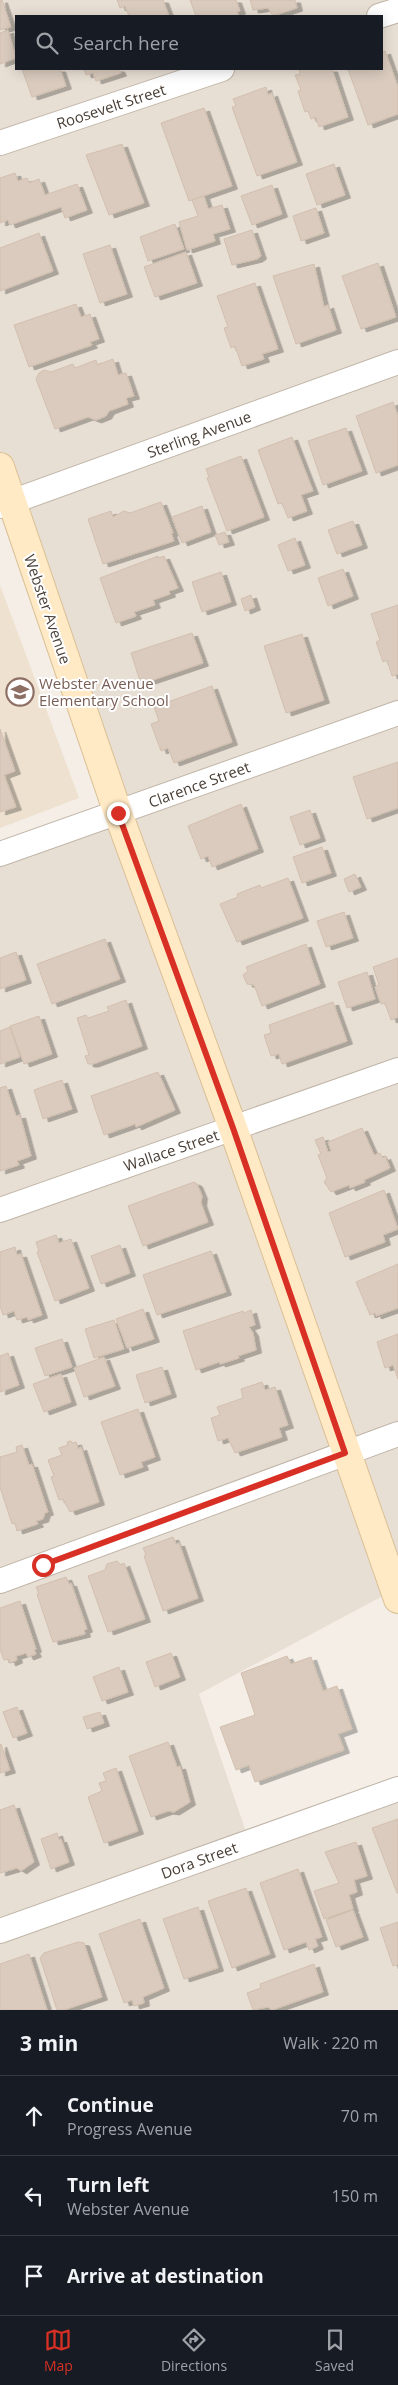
<!DOCTYPE html>
<meta charset="utf-8">
<style>
:root{--surface:#171b24;--page:#20242c;--text:#f1f3f6;--muted:#9ea1a6;--line:#363941;--accent:#d93025}
body{margin:0;font-family:"Open Sans",sans-serif;background:var(--page);color:var(--text)}
.stop{position:absolute;width:15px;height:15px;margin:-11px;border:4px solid #d93025;border-radius:50%;background:#fff}
.stop.end{background:#d93025;border-color:#fff;box-shadow:0 1px 5px #0008}
.list{margin:0;padding:0;list-style:none}
h2{display:flex;justify-content:space-between;align-items:center;height:65px;margin:0;padding:0 20px;font-size:21px}
h2 small{font-size:16px;font-weight:400;color:var(--muted)}
.list li{display:grid;grid-template-columns:32px 1fr auto;gap:15px;align-items:center;box-sizing:border-box;height:80px;padding:0 20px;border-top:1px solid var(--line)}
.list b{display:block;font-size:19px;white-space:nowrap}
.list p{margin:0;font-size:16px;white-space:nowrap;color:var(--muted)}
.list em{font-size:16px;font-style:normal;color:var(--muted)}
.icon{flex:none;width:28px;height:28px;fill:none;stroke:currentColor;stroke-width:2;stroke-linecap:round;stroke-linejoin:round}
.map{position:relative;flex:none;width:398px;height:2010px;overflow:hidden}
.search{position:absolute;background:var(--surface);box-shadow:0 2px 12px #0003;left:15px;right:15px;top:15px;height:55px;display:flex;align-items:center;gap:12px;box-sizing:border-box;padding:0 18px;border-radius:0px;color:var(--muted);font-size:19px}
.sheet{height:305px;background:var(--surface)}
nav{display:flex;justify-content:space-around;align-items:center;box-sizing:border-box;height:70px;border-top:1px solid var(--line);background:var(--surface);font-size:14px;color:var(--muted)}
nav a{display:grid;justify-items:center;gap:2px}
nav .on{color:var(--accent)}
.map>svg:first-child{display:block}
.residential{fill:#e8dfd4;fill-rule:evenodd}
.education{fill:#eee1cf}
.building{fill:#dacbbe;stroke:#d2bfae;filter:url(#shadow)}
.lines{fill:none;stroke-linecap:round;stroke-linejoin:round}
.street-casing{stroke:#c0b5a8;stroke-width:26}
.secondary-casing{stroke:#dabf95;stroke-width:30}
.street{stroke:#fff;stroke-width:24}
.secondary{stroke:#ffeac5;stroke-width:28}
.route{stroke:#d93025;stroke-width:6}
.labels{text-anchor:middle;dominant-baseline:central;stroke-width:4;stroke-linejoin:round;paint-order:stroke}
.street-label{font-size:15px;fill:#483e35;stroke:#fff}
.education-label{font-size:15px;fill:#785e54;stroke:#fff;text-anchor:start}
</style>
<div class="map">
<svg width="398" height="2010" viewBox="0 0 398 2010">
<defs>
<filter id="shadow"><feDropShadow dx="5.5" dy="3" stdDeviation="0" flood-color="#0004"/></filter>
</defs>
<rect width="100%" height="100%" fill="#f4eee6"/>
<path class="residential" d="M0,0H398V1596L394,1590L199,1694L247,1835L398,1788V2010H0V863L114,822L0,506ZM16,16H382V69H16Z"/>
<path class="education" d="M0,585L79,798L0,828Z"/>
<path class="building" d="M0,0H2L11,27L0,30Z
M117,0H163L169,16H129L125,6L120,8Z
M190,0H236L240,11L237,12L239,16H196Z
M250,0H295L297,8L273,16L268,8L253,10Z
M8,30L16,58L0,64V33Z
M385,51L398,87V114L368,125L348,69H382V52Z
M22,69H60L66,86L32,97Z
M84,69H119L121,73L96,81L93,73L86,75Z
M303,69H332L348,117L319,127L316,117L311,119L308,111L305,112L298,91L301,90L295,75L300,74L299,70Z
M266,87L268,95L272,93L297,162L257,176L232,107L236,106L233,99Z
M204,108L232,186L189,201L161,123Z
M122,144L144,203L109,215L86,155Z
M334,164L345,195L317,205L306,174Z
M15,173L18,181L27,178L29,183L39,179L45,195L77,184L87,210L65,218L61,207L10,225L8,220L0,223V178Z
M272,185L282,214L252,225L241,196Z
M204,196L208,209L222,205L230,229L213,234L215,241L187,250L179,222L198,216L192,200Z
M316,208L324,233L301,241L293,216Z
M175,224L184,249L148,261L140,237Z
M252,230L261,256L257,259L232,265L224,239Z
M39,233L53,271L0,291V248Z
M110,245L127,294L100,303L83,254Z
M186,252L197,283L155,297L144,267Z
M378,263L396,317L361,329L342,276Z
M314,264L324,307L328,305L336,330L296,344L273,276Z
M255,283L278,349L262,354L264,359L242,366L235,346L231,348L224,328L228,327L217,296Z
M76,304L81,317L90,314L99,339L90,342L92,345L29,367L14,325Z
M113,359L118,375L126,373L134,396L126,398L128,404L109,411L106,416L96,420L88,417L55,429L36,379L39,373L44,370L51,372L73,364L75,368L96,360L97,365Z
M393,402L398,416V465L376,473L356,416Z
M346,428L362,471L323,485L308,441Z
M292,437L313,491L301,495L307,511L288,518L282,503L278,504L258,450Z
M241,456L264,517L227,531L207,478L209,477L206,469Z
M161,502L173,533H171L174,541L103,564L88,519L111,511L113,517L124,511L130,513Z
M202,506L211,532L182,543L172,517Z
M353,521L362,545L337,554L328,530Z
M225,532L229,542L219,545L215,535Z
M295,538L305,565L288,571L278,545Z
M158,556V558L164,556L178,588L169,591L170,594L153,600L155,605L134,612L136,616L116,623L100,578Z
M343,569L353,596L328,606L318,578Z
M221,572L231,602L202,612L192,582Z
M251,595L255,607L245,611L241,599Z
M398,605V674L392,676L387,660L383,662L376,642L380,640L371,614Z
M192,633L203,663L141,684L131,653Z
M302,634L324,700L286,713L264,646Z
M212,686L232,742L174,763L168,748L161,751L151,724L159,721L154,707Z
M0,729L15,771L4,775L16,807L0,812Z
M398,762V808L367,819L353,777Z
M241,804L258,849L212,867L208,856L201,859L188,826Z
M310,810L320,838L300,845L290,817Z
M322,847L331,873L302,883L293,857Z
M355,874L361,887L349,892L344,879Z
M288,878L303,918L237,942L220,904L238,897L237,894L260,885L261,888Z
M344,912L353,938L326,947L317,921Z
M105,939L120,979L52,1004L37,964Z
M306,944L320,984L262,1006L254,985L247,984L243,975L248,971L246,967Z
M16,952L26,980L0,989V958Z
M398,958V1017L391,1020L385,1003L381,1004L375,987L379,985L373,967Z
M367,972L375,999L347,1008L338,982Z
M126,1000L142,1046L93,1064H88L85,1056L89,1055L77,1018L86,1015L88,1018L109,1011L107,1007Z
M333,1002L347,1041L282,1064L279,1054L271,1056L264,1035L271,1033L269,1025Z
M39,1016L52,1054L24,1064L10,1026Z
M10,1027L20,1057L0,1064V1031Z
M158,1072L175,1110L136,1127L135,1124L104,1135L91,1096Z
M62,1080L72,1109L43,1119L34,1090Z
M6,1086L16,1116L20,1115L31,1156L17,1161L19,1165L0,1171V1088Z
M362,1128L374,1155L380,1153L383,1158L385,1156L390,1168L364,1180L365,1182L350,1188L349,1185L331,1192L324,1182L327,1178L318,1155L321,1154L315,1140L323,1137L328,1152L331,1151L328,1142Z
M194,1182L197,1184L202,1196L201,1203L208,1222L143,1246L128,1206Z
M384,1190L398,1229L383,1235L385,1242L345,1257L329,1213Z
M56,1235L59,1243L71,1239L89,1288L55,1301L37,1252L39,1251L36,1242Z
M120,1245L130,1273L101,1284L91,1256Z
M15,1247L17,1255L21,1254L42,1315L28,1320L27,1317L17,1320L14,1311L3,1315L0,1306V1252Z
M211,1251L226,1292L157,1315L143,1275Z
M398,1264V1308L376,1316L375,1313L370,1315L356,1282Z
M143,1309L154,1339L127,1348L116,1319Z
M251,1310L255,1325L249,1327L253,1333L256,1350L238,1356L239,1358L220,1364L219,1362L196,1370L183,1331L243,1311L244,1313Z
M114,1320L124,1349L94,1358L85,1329Z
M398,1334V1379L393,1365L385,1368L377,1342Z
M62,1339L72,1367L45,1376L35,1348Z
M8,1353L19,1385L0,1392V1356Z
M104,1357L115,1386L84,1397L74,1368Z
M162,1367L171,1394L145,1403L136,1375Z
M61,1374L71,1402L44,1412L33,1384Z
M262,1382L265,1390L275,1387L288,1425L279,1428L282,1437L235,1453L228,1438L218,1441L211,1418L220,1415L217,1407L243,1398L241,1389Z
M138,1409L155,1457L141,1462L143,1467L120,1475L101,1422Z
M71,1441L72,1443L76,1442L78,1449L81,1447L99,1502L70,1512L63,1499L59,1500L51,1477L54,1476L48,1460L62,1455L59,1448L68,1445L67,1442Z
M22,1445L29,1465L32,1464L48,1512L45,1513L43,1519L36,1521L38,1524L17,1531L15,1523L12,1524L0,1487V1457L17,1452L16,1447Z
M173,1537L176,1544L179,1543L198,1598L163,1611L144,1556L146,1555L143,1548Z
M117,1561L121,1565L124,1563L145,1619L108,1632L88,1576L105,1570L107,1564Z
M66,1577L69,1584L71,1583L87,1629L84,1630L85,1634L53,1642L37,1594H39L36,1587Z
M20,1601L36,1649L34,1650L36,1654L28,1657L26,1653L16,1656L17,1660L10,1663L9,1659L4,1660L0,1649V1608Z
M171,1653L180,1677L155,1687L146,1662Z
M287,1656L291,1664L311,1657L323,1691L337,1686L352,1729L338,1734L344,1750L255,1782L249,1765L236,1770L220,1727L255,1715L241,1673Z
M119,1667L128,1692L102,1701L93,1677Z
M17,1707L27,1733L13,1738L3,1712Z
M100,1712L104,1723L87,1729L83,1717Z
M168,1742L177,1767L180,1766L190,1802L174,1812L168,1811L151,1817L129,1756Z
M1,1744L10,1770L0,1773V1745Z
M116,1768L138,1831L104,1843L88,1797L102,1791L99,1783L106,1781L103,1773Z
M14,1805L34,1862L21,1871L17,1868L0,1873V1810Z
M398,1819V1893H397L372,1828Z
M57,1833L59,1840L61,1839L69,1862L51,1869L41,1839Z
M356,1842L367,1876L354,1880L357,1892L349,1895L353,1909L324,1919L314,1891L339,1883L325,1852Z
M298,1869L322,1937L315,1939L318,1946L309,1950L306,1942L284,1950L260,1883Z
M246,1888L270,1954L232,1968L208,1901Z
M198,1907L218,1968L184,1979L163,1919Z
M353,1910L363,1937L336,1947L326,1920Z
M140,1919L164,1988L143,1997L144,2003L134,2006L132,2000L124,2003L99,1934Z
M398,1922V1964L393,1966L380,1928Z
M78,1942L84,1943L102,1997L64,2010H57L40,1958L44,1953Z
M29,1954L47,2010H0V1964Z
M314,1964L323,1992L272,2010L268,2007L253,2010L247,1993L261,1988L260,1984Z"/>
<g class="lines">
<g class="street-casing">
<path id="street" d="M379,16L398,10
M0,143L222,69
M0,506L398,362
M0,854L398,713
M0,1210L398,1070
M0,1581L398,1434
M0,1931L398,1789"/>
</g>
<g class="secondary-casing">
<path id="secondary" d="M0,467L118,813L233,1128L398,1599"/>
</g>
<use href="#street" class="street"/>
<use href="#secondary" class="secondary"/>
</g>
<g class="lines">
<path class="route" d="M43,1565L345,1453L233,1128L118,813"/>
</g>
<defs>
<g id="school-ring" transform="scale(1.4375)"><circle r="9.5" fill="#fff" stroke="#8d6e63" stroke-width="1.5"/><path d="M0-5L7-2L0 1L-7-2ZM-4 1L0 2.5L4 1V4Q0 6-4 4Z" fill="#8d6e63"/></g>
</defs>
<g fill-rule="evenodd">
<use href="#school-ring" x="20" y="692"/>
</g>
<g class="labels">
<g class="street-label">
<text transform="translate(111 106) rotate(-18)">Roosevelt Street</text>
<text transform="translate(199 434) rotate(-20)">Sterling Avenue</text>
<text transform="translate(48 609) rotate(71)">Webster Avenue</text>
<text transform="translate(199 784) rotate(-20)">Clarence Street</text>
<text transform="translate(171 1150) rotate(-19)">Wallace Street</text>
<text transform="translate(199 1860) rotate(-20)">Dora Street</text>
</g>
<g class="education-label">
<text x="39" y="683">Webster Avenue<tspan x="39" dy="17">Elementary School</tspan></text>
</g>
</g>
</svg>
<div class="stop" style="left:43px;top:1565px"></div>
<div class="stop end" style="left:118px;top:813px"></div>
<div class="search"><svg class="icon" aria-label="search" viewBox="0 0 24 24"><circle cx="10" cy="10" r="6"/><path d="M15 15l6 6"/></svg>Search here</div>
</div>
<section class="sheet">
<h2>3 min<small>Walk · 220 m</small></h2>
<ul class="list">
<li><svg class="icon" aria-label="ahead" viewBox="0 0 24 24"><path d="M12 20V5M6 11l6-6 6 6"/></svg><div><b>Continue</b><p>Progress Avenue</p></div><em>70 m</em></li>
<li><svg class="icon" aria-label="left" viewBox="0 0 24 24"><path d="M17 20v-9H6M10 6l-5 5 5 5"/></svg><div><b>Turn left</b><p>Webster Avenue</p></div><em>150 m</em></li>
<li><svg class="icon" aria-label="arrive" viewBox="0 0 24 24"><path d="M6 21V4h12l-3 4 3 4H6"/></svg><div><b>Arrive at destination</b></div></li>
</ul>
</section>
<nav>
<a class="on"><svg class="icon" aria-label="map" viewBox="0 0 24 24"><path d="M3 6l6-2 6 2 6-2v14l-6 2-6-2-6 2zM9 4v14M15 6v14"/></svg>Map</a>
<a><svg class="icon" aria-label="directions" viewBox="0 0 24 24"><path d="M12 3l9 9-9 9-9-9zM9 14v-3h6M13 9l2 2-2 2"/></svg>Directions</a>
<a><svg class="icon" aria-label="saved" viewBox="0 0 24 24"><path d="M7 4h10v16l-5-4-5 4z"/></svg>Saved</a>
</nav>
